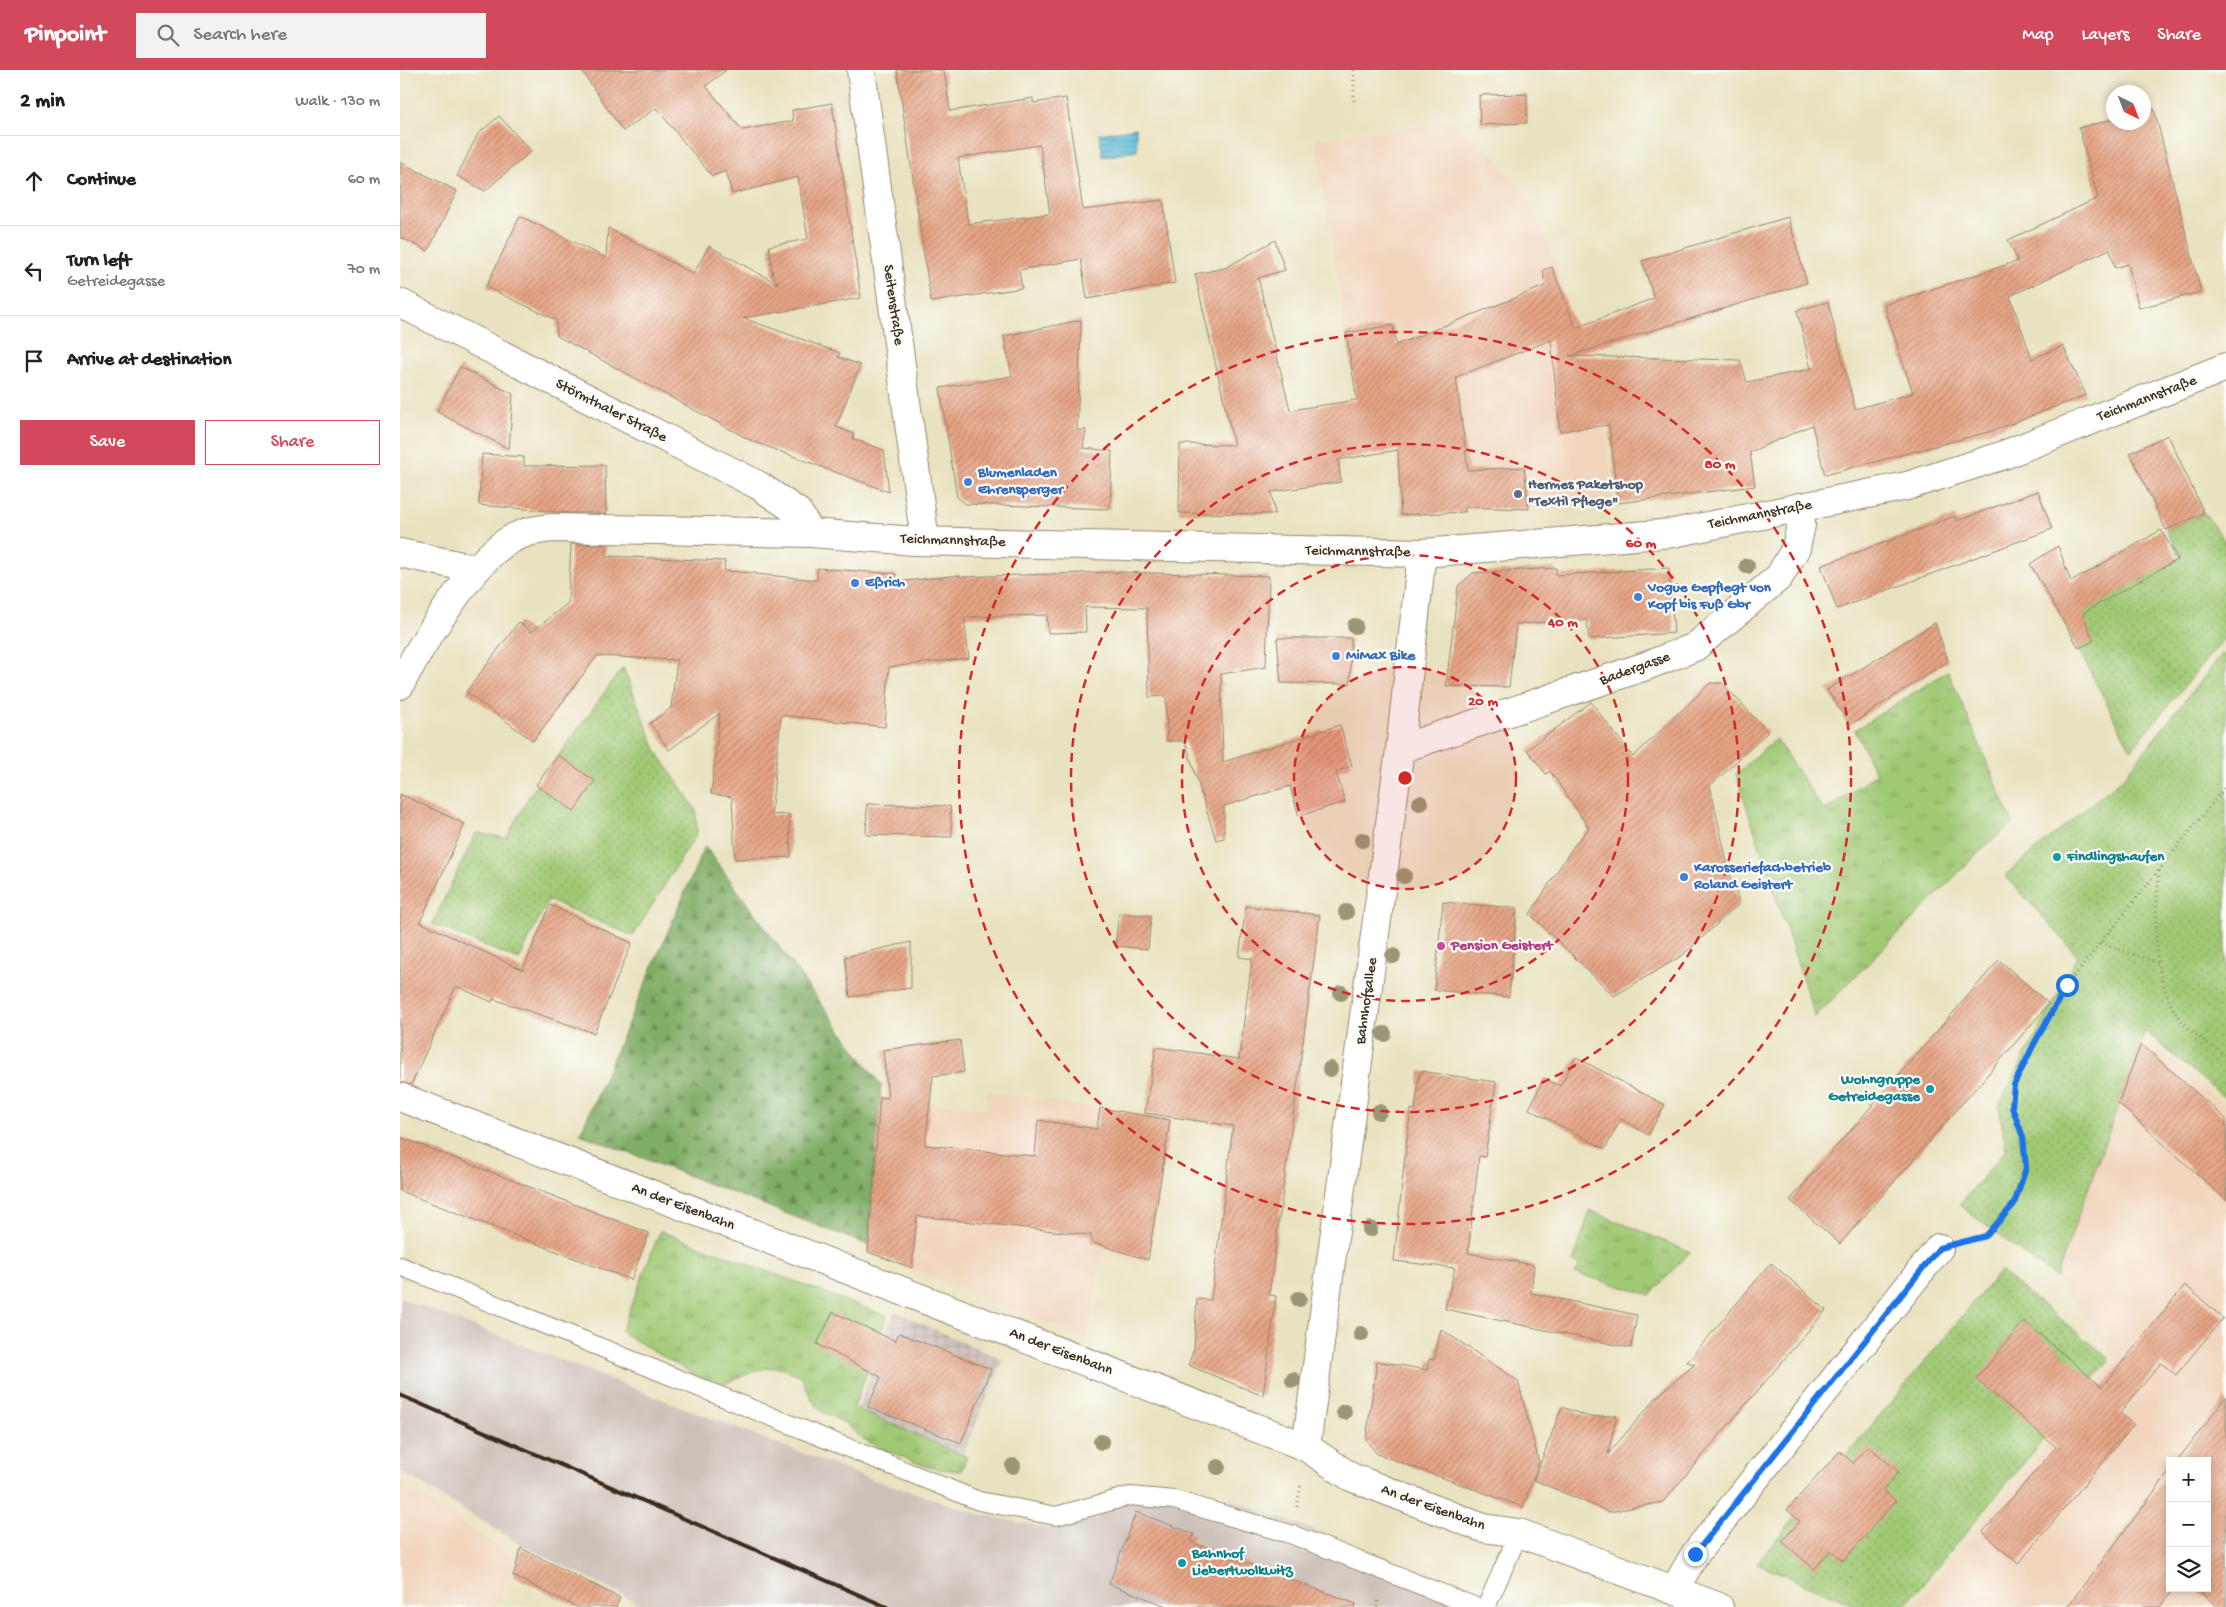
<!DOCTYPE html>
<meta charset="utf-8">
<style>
:root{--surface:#fff;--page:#f2f2f2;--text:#202124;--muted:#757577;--line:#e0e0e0;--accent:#d1495b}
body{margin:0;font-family:"Gochi Hand",sans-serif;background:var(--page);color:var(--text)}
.controls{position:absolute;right:15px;bottom:15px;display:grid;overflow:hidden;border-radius:0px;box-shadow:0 2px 8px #0003}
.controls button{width:45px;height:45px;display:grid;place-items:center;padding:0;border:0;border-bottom:1px solid var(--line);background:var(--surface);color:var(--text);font:25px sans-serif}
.compass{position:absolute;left:1706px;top:15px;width:45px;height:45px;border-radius:50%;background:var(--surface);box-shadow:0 2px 8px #0003;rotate:138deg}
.stop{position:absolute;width:15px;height:15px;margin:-11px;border:4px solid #1a73e8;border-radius:50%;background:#fff}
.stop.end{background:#1a73e8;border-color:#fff;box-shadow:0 1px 5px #0008}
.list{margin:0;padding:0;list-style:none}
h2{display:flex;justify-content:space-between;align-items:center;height:65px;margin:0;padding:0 20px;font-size:21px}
h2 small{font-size:16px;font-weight:400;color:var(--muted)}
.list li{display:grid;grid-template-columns:32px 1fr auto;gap:15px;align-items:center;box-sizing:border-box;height:90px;padding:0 20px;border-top:1px solid var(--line)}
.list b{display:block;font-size:19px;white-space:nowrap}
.list p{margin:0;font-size:16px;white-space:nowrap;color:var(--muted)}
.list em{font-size:16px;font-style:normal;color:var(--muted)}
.actions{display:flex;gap:10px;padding:15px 20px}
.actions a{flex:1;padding:11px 0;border:1px solid var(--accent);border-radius:0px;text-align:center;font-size:18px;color:var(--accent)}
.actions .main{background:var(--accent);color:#fff}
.icon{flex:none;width:28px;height:28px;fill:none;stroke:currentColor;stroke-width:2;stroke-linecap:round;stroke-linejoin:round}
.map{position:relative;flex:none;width:1826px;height:1537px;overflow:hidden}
header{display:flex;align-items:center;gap:30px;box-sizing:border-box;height:70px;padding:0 25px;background:var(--accent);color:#fff}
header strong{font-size:24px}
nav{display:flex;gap:28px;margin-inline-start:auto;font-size:18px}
.search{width:350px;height:45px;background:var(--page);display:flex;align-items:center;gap:12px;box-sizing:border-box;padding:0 18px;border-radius:0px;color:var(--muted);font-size:19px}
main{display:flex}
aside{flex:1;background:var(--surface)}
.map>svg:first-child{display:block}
.built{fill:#f1d5bd;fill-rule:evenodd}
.industrial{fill:url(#industrial-grid)}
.railway{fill:#cec1ba}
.grass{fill:url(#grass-tufts);stroke:#6e7a4a}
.forest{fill:url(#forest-firs);stroke:#5e6c42}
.park{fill:url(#park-dots);stroke:#6e7a4a}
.water{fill:url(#water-rules);stroke:#4b727c}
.building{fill:url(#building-hatch);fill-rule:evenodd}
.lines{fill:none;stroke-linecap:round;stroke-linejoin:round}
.lane-casing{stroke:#92866f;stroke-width:20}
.street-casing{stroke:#92866f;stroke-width:30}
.secondary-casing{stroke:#92866f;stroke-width:30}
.path{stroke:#92866f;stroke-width:3;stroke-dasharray:1 4;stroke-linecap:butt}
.lane{stroke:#fff;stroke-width:18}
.street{stroke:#fff;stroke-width:28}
.secondary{stroke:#fff;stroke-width:28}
.rail{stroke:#3b2a1e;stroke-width:4}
.tree{fill:#9a9775}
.route{stroke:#1a73e8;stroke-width:6}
.ring{fill:none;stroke:#d62828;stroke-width:2.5;stroke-dasharray:9 6}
.shop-dot{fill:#3f7fe0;stroke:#fdfcf7;stroke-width:2}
.service-dot{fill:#5c6f8a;stroke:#fdfcf7;stroke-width:2}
.culture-dot{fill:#0f9aa8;stroke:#fdfcf7;stroke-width:2}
.hotel-dot{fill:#d1479c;stroke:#fdfcf7;stroke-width:2}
.labels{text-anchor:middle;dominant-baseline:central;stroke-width:4.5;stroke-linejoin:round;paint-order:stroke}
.street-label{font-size:15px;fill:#3b2a1e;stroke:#fdfcf7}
.shop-label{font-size:15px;font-weight:bold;fill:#366cbe;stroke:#fdfcf7;text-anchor:start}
.service-label{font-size:15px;font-weight:bold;fill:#4e5e75;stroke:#fdfcf7;text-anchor:start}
.culture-label{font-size:15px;font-weight:bold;fill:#0d838f;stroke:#fdfcf7;text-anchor:start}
.hotel-label{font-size:15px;font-weight:bold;fill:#b23c85;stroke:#fdfcf7;text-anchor:start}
.centre{fill:#d62828;stroke:#fdfcf7;stroke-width:2.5}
.ring-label{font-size:15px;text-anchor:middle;font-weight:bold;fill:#d62828;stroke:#fdfcf7;stroke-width:4.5;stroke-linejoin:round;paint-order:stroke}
</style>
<header>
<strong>Pinpoint</strong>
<div class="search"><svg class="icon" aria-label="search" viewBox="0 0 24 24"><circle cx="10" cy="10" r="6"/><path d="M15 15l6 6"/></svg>Search here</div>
<nav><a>Map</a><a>Layers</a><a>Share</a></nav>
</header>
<main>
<aside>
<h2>2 min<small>Walk · 130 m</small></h2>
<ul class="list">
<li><svg class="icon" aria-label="ahead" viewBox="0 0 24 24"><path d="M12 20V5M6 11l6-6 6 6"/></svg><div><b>Continue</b></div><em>60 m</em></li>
<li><svg class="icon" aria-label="left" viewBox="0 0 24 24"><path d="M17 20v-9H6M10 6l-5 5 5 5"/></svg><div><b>Turn left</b><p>Getreidegasse</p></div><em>70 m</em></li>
<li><svg class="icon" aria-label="arrive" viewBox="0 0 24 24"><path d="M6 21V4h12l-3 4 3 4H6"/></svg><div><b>Arrive at destination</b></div></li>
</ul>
<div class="actions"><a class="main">Save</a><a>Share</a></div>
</aside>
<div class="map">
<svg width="1826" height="1537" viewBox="0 0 1826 1537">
<defs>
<pattern id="industrial-grid" width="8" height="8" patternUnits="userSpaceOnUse" patternTransform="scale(1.25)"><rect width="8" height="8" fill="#cec1ba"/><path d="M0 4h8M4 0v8" fill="none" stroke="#b2a69f"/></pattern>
<pattern id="grass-tufts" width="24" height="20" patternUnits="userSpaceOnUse" patternTransform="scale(1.25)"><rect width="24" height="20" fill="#a0c975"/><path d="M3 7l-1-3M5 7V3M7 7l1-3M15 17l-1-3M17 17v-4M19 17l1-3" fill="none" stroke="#84a35f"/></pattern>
<pattern id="forest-firs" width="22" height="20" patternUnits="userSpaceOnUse" patternTransform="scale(1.25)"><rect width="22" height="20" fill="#80ad66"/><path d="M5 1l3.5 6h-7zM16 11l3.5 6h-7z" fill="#6a8d53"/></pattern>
<pattern id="park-dots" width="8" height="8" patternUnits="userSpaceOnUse" patternTransform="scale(1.25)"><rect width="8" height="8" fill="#a0c975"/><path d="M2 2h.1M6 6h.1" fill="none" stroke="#84a35f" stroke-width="1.8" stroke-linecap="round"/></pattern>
<pattern id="water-rules" width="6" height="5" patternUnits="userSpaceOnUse" patternTransform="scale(1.25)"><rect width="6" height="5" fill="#5bbad9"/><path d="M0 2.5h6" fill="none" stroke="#4c97af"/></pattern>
<pattern id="building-hatch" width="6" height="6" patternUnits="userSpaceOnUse" patternTransform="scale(1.25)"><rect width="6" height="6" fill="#e6a485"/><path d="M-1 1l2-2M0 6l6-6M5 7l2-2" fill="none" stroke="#bc866c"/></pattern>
</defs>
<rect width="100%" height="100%" fill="#fdfcf7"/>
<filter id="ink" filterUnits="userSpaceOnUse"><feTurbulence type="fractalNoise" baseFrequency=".02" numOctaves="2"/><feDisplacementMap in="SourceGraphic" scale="10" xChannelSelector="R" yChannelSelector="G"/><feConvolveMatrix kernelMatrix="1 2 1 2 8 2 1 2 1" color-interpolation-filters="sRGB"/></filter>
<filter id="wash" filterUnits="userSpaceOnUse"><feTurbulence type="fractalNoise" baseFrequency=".0096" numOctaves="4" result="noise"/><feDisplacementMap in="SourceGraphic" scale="20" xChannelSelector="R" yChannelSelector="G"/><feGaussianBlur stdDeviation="1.12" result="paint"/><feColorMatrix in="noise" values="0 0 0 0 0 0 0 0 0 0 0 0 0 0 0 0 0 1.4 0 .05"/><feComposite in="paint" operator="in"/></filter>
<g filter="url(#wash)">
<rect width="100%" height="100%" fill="#e9e2c0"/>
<path class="built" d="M1054,52L1096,87L1130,134L1151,182L1174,253L1194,251L1214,434L1065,442L1063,407L957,330L915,69Z
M1744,967L1826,1036V1537H1511L1717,1290L1656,1208ZM1770,1391H1807V1518H1770Z
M587,1021L773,1051L747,1194L702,1182L687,1268L468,1182L480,1027L587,1039Z
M0,1413L115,1487L96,1537H0Z"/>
<path class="industrial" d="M494,1241L603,1290L563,1384L457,1340Z"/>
<path class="railway" d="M0,1228L456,1404L576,1443L654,1460L697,1449L711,1415L833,1430L1121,1537H246L120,1474L0,1401Z"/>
<path class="grass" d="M1548,601L1613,753L1582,779L1415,947L1336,704L1376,669L1424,741L1476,704L1455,660Z
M1190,1140L1290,1182L1250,1225L1175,1203L1180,1195L1173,1192Z
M260,1161L487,1246L454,1338L567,1387L561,1401L530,1398L477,1377L459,1366L445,1353L422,1342L412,1330L401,1306C394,1303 386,1299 379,1298C361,1294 333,1312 316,1317L221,1262Z"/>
<path class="forest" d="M305,776L481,1015L468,1175L180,1064Z"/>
<path class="park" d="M1804,443L1826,473V566L1731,680L1664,552L1781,488L1766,460Z
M1822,584L1826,586V1029L1745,961L1656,1208L1559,1135L1606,1080L1599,1035L1678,886L1605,805L1722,709Z
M223,597L257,682L296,740L297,763L233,866L148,830L119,890L32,854L76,763L106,768L130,725Z
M1600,1201L1710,1289L1504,1537H1458L1357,1493Z"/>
<path class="water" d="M736,58L737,81L703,87L699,64Z"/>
<g id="blocks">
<path class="building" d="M181,0H326L306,16L342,60L393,51L392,40L432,33L461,228L343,248L440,283L438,287L460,295L436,357L454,364L453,369L484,380L489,422L352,371L157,266L156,250L86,217L120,146L206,188L208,158L293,204L309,176L378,214L373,206L369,176L408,169L398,107L332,124L326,101L312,106L256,38L223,61Z
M497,0H544L550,41L633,28V33L666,28L683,140L763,130L775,213L687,229L681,189L619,200L622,218L531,232ZM640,75L650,144L568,154L558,88Z
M1127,24V53L1080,55L1079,25Z
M1754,39L1801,222L1739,238L1728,194L1715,198L1710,179L1610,226L1632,289L1663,276L1686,325L1592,361L1425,405L1412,355L1350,382L1355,416L1218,433L1209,355L1160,361L1151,270L1056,307L1068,400L1124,397L1129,439L1065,437V442L1001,445L998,380L938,390L941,412L871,422L875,444L779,443L780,374L834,375L795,204L825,198L875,170L885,200L858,208L890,340L957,330L946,263L993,255L996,275L1145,216L1143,200L1152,197L1176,258L1254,228L1242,191L1388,147L1407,213L1169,286L1340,290L1347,312L1411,299L1397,240L1428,232L1455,339L1513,323L1484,235L1618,191L1608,170L1698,128L1679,58L1714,49V52H1744V41Z
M99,46L131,81L85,121L57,106L78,64Z
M0,92L57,121L28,181L0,167Z
M681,250L677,360H686L683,378L712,381L710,439L566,434L557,427L540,318L612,306L604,266Z
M60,297L113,324L109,379L37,342Z
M1768,365L1804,443L1766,460L1730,383Z
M82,384L124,387V396L205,395L206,443H170L79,435Z
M1638,421L1652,459L1437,539L1421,496L1555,446L1557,451Z
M1761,460L1778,489L1683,543L1693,571L1679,578L1630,494L1658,476L1671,512Z
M171,474L206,475V486L325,491L324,501L356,503V504L417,510V498L496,504V512L560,505V507L716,502L869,506L866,597L821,604L823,692L940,655L952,696L936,702L945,732L899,746L890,716L824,736V768L816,770L785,671H767L766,626L749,627L747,538L685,537L686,562L648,563L647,545L564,547L569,588L489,597L485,657L381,645L371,745L389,744L391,787L335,789L332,727L311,724L320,643L269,680L250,653L271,638L277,590L197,586L133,671L66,622L119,552L132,562L168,533Z
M1156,498V505L1269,498L1274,563L1189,569L1187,550L1116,554L1109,617L1046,616L1058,516L1073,503Z
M1535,553L1548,591L1450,655L1427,620Z
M877,568H951L950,614L881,613Z
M1310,613H1322L1368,662L1310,716L1331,810L1340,833L1283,885L1214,926L1130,844L1173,777L1189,758L1150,701L1146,704L1127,680L1191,632L1233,687Z
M158,685L195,711L174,741L136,715Z
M0,724L65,754L20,852L123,900L150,835L232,873L194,963L93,929L92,932L56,916L11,1015L0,1012Z
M467,734L550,736L552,767L466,765Z
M1043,832L1117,838L1109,927L1034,920Z
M846,836L920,845L869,1225L876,1226L863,1326L788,1295L794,1279L797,1229L811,1230L833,1056L745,1043L756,977L839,989L852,889L839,887Z
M719,843L751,846L748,879L715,876Z
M511,872V918L450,927L445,887Z
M1599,890L1649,934L1440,1174L1390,1130Z
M560,970L564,1002L533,1006L525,1075L635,1086L638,1050L697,1059L700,1038L770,1050L748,1190L691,1172V1165L517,1146L512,1198L468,1182L480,1027L488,1028L483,980Z
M1741,974L1826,1049V1130L1718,1033Z
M1176,987L1265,1035L1248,1065L1221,1049L1205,1079L1129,1039L1144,1008L1160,1016Z
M1020,1001L1096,1012L1085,1087L1079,1086L1068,1183L1134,1195L1131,1223L1237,1245L1231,1278L1045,1239L1055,1198L994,1191L1006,1076L1011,1039L1015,1040Z
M0,1067L249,1163L231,1210L0,1121Z
M1371,1193L1426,1240L1263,1432L1209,1442L1134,1410L1162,1337L1189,1347L1217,1345L1208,1384L1258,1326L1295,1294L1287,1292Z
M1785,1215L1823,1248L1776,1305L1761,1293L1720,1343L1734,1355L1618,1494L1583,1462L1656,1377L1576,1309L1624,1251L1702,1317Z
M433,1242L495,1271L499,1263L591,1299L561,1373L468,1337L481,1307L417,1274Z
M1041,1259L1118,1311L1139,1392L1123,1437L977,1384L966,1370L977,1291L1027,1300L1029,1289L1034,1290Z
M1826,1327V1537H1818L1795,1518H1807V1391H1777Z
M1468,1376L1499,1402L1483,1420L1496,1431L1443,1491L1431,1480L1414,1499L1382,1471L1400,1451L1387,1440L1440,1381L1453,1393Z
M1770,1401V1518H1774L1760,1537H1667Z
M736,1442L794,1464L791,1472L956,1534L955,1537H769L709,1514Z
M121,1478L220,1528L216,1537H177L113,1506Z"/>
</g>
</g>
<g filter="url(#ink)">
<use href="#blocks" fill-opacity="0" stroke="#92866f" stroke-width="1"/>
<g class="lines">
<g class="lane-casing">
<path id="lane" d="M0,1196L579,1431L656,1446L730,1426L774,1430L893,1465L1076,1537
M1086,1537L1119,1463"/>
</g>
<g class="street-casing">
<path id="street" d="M461,0L525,471
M0,483L76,499
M1000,679L1246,596L1295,577L1379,507L1396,478L1401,455L1400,437
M0,1027L906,1377L951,1407L1083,1458L1119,1463L1319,1537
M906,1377L1000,679L1022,483
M1274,1520L1295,1484L1539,1178"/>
</g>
<g class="secondary-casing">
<path id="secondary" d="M0,233L358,415L398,442L411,463
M0,615C18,579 74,490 108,471C122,462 135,460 152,458L411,463L515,471L1022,483L1273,463L1507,416L1601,386L1826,297"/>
</g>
<path class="path" d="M954,0V32
M1759,801C1756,844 1751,889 1769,930C1772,935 1774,942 1778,947C1791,963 1808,975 1826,985
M1700,873L1758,893
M1571,1169L1586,1166L1614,1134L1626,1099L1623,1067L1612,1037L1614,1015L1634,974L1667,915L1826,716
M897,1437L901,1414
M977,1537L979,1528"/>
<use href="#lane" class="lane"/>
<use href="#street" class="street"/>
<use href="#secondary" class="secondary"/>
<path class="rail" d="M0,1325L487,1537"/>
</g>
<g class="tree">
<circle cx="1347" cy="496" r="8"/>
<circle cx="955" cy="556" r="8"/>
<circle cx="1020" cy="733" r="8"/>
<circle cx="962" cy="770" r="8"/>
<circle cx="1004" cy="806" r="8"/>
<circle cx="946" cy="842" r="8"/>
<circle cx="993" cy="886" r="8"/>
<circle cx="941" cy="923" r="8"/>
<circle cx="984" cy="964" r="8"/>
<circle cx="930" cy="999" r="8"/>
<circle cx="979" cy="1042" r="8"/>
<circle cx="970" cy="1159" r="8"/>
<circle cx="899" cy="1229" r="8"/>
<circle cx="961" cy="1264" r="8"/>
<circle cx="893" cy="1310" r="8"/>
<circle cx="944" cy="1342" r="8"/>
<circle cx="701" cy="1372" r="8"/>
<circle cx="613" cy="1396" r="8"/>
<circle cx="818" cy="1397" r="8"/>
</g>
</g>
<g class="lines" filter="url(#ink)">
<path class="route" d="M1295,1484L1539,1178L1586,1166L1614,1134L1626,1098L1623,1067L1612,1037L1614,1015L1634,974L1667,915"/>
</g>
<circle cx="1005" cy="708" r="111" fill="#d62828" fill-opacity=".12"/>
<g class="ring">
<circle cx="1005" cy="708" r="111"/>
<circle cx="1005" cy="708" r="223"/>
<circle cx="1005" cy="708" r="334"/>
<circle cx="1005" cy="708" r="446"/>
</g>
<g class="shop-dot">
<circle cx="568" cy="412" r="5"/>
<circle cx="455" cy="513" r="5"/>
<circle cx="1238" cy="527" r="5"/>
<circle cx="936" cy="586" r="5"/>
<circle cx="1284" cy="807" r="5"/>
</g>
<circle class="service-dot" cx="1118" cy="424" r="5"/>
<g class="culture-dot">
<circle cx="1657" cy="787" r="5"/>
<circle cx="1530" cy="1019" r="5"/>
<circle cx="782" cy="1493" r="5"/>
</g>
<circle class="hotel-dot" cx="1041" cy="876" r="5"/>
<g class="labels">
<g class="street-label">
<text transform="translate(493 235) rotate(82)">Seitenstraße</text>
<text transform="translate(1747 329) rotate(-21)">Teichmannstraße</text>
<text transform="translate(211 341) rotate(27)">Störmthaler Straße</text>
<text transform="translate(1360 445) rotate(-11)">Teichmannstraße</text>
<text transform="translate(553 471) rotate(2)">Teichmannstraße</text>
<text transform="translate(958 482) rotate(1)">Teichmannstraße</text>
<text transform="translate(1235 599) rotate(-20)">Badergasse</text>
<text transform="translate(967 931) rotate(-82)">Bahnhofsallee</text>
<text transform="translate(283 1137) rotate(21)">An der Eisenbahn</text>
<text transform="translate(661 1282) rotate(21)">An der Eisenbahn</text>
<text transform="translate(1033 1438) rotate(20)">An der Eisenbahn</text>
</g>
<g class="shop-label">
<text x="578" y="403">Blumenladen<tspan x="578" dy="17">Ehrensperger</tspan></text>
<text x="465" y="513">Eßrich</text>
<text x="1248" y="518">Vogue Gepflegt von<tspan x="1248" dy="17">Kopf bis Fuß Gbr</tspan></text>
<text x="946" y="586">MiMax Bike</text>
<text x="1294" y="798">Karosseriefachbetrieb<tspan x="1294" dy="17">Roland Geistert</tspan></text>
</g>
<g class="service-label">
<text x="1128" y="415">Hermes Paketshop<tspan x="1128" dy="17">"Textil Pflege"</tspan></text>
</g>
<g class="culture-label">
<text x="1667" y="787">Findlingshaufen</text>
<text x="1520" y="1010" text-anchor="end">Wohngruppe<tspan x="1520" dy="17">Getreidegasse</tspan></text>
<text x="792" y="1484">Bahnhof<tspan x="792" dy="17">Liebertwolkwitz</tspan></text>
</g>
<g class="hotel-label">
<text x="1051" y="876">Pension Geistert</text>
</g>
</g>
<circle cx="1005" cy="708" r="8" class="centre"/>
<g class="ring-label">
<text x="1320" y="398">80 m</text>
<text x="1241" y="477">60 m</text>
<text x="1163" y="556">40 m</text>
<text x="1083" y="635">20 m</text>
</g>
</svg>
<div class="controls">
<button>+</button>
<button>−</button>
<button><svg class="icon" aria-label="layers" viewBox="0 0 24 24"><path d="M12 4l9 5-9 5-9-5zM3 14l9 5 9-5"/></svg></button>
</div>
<svg class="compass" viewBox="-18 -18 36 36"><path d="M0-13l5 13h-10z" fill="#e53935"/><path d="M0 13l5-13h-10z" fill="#757577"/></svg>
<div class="stop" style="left:1667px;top:915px"></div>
<div class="stop end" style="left:1295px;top:1484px"></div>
</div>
</main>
